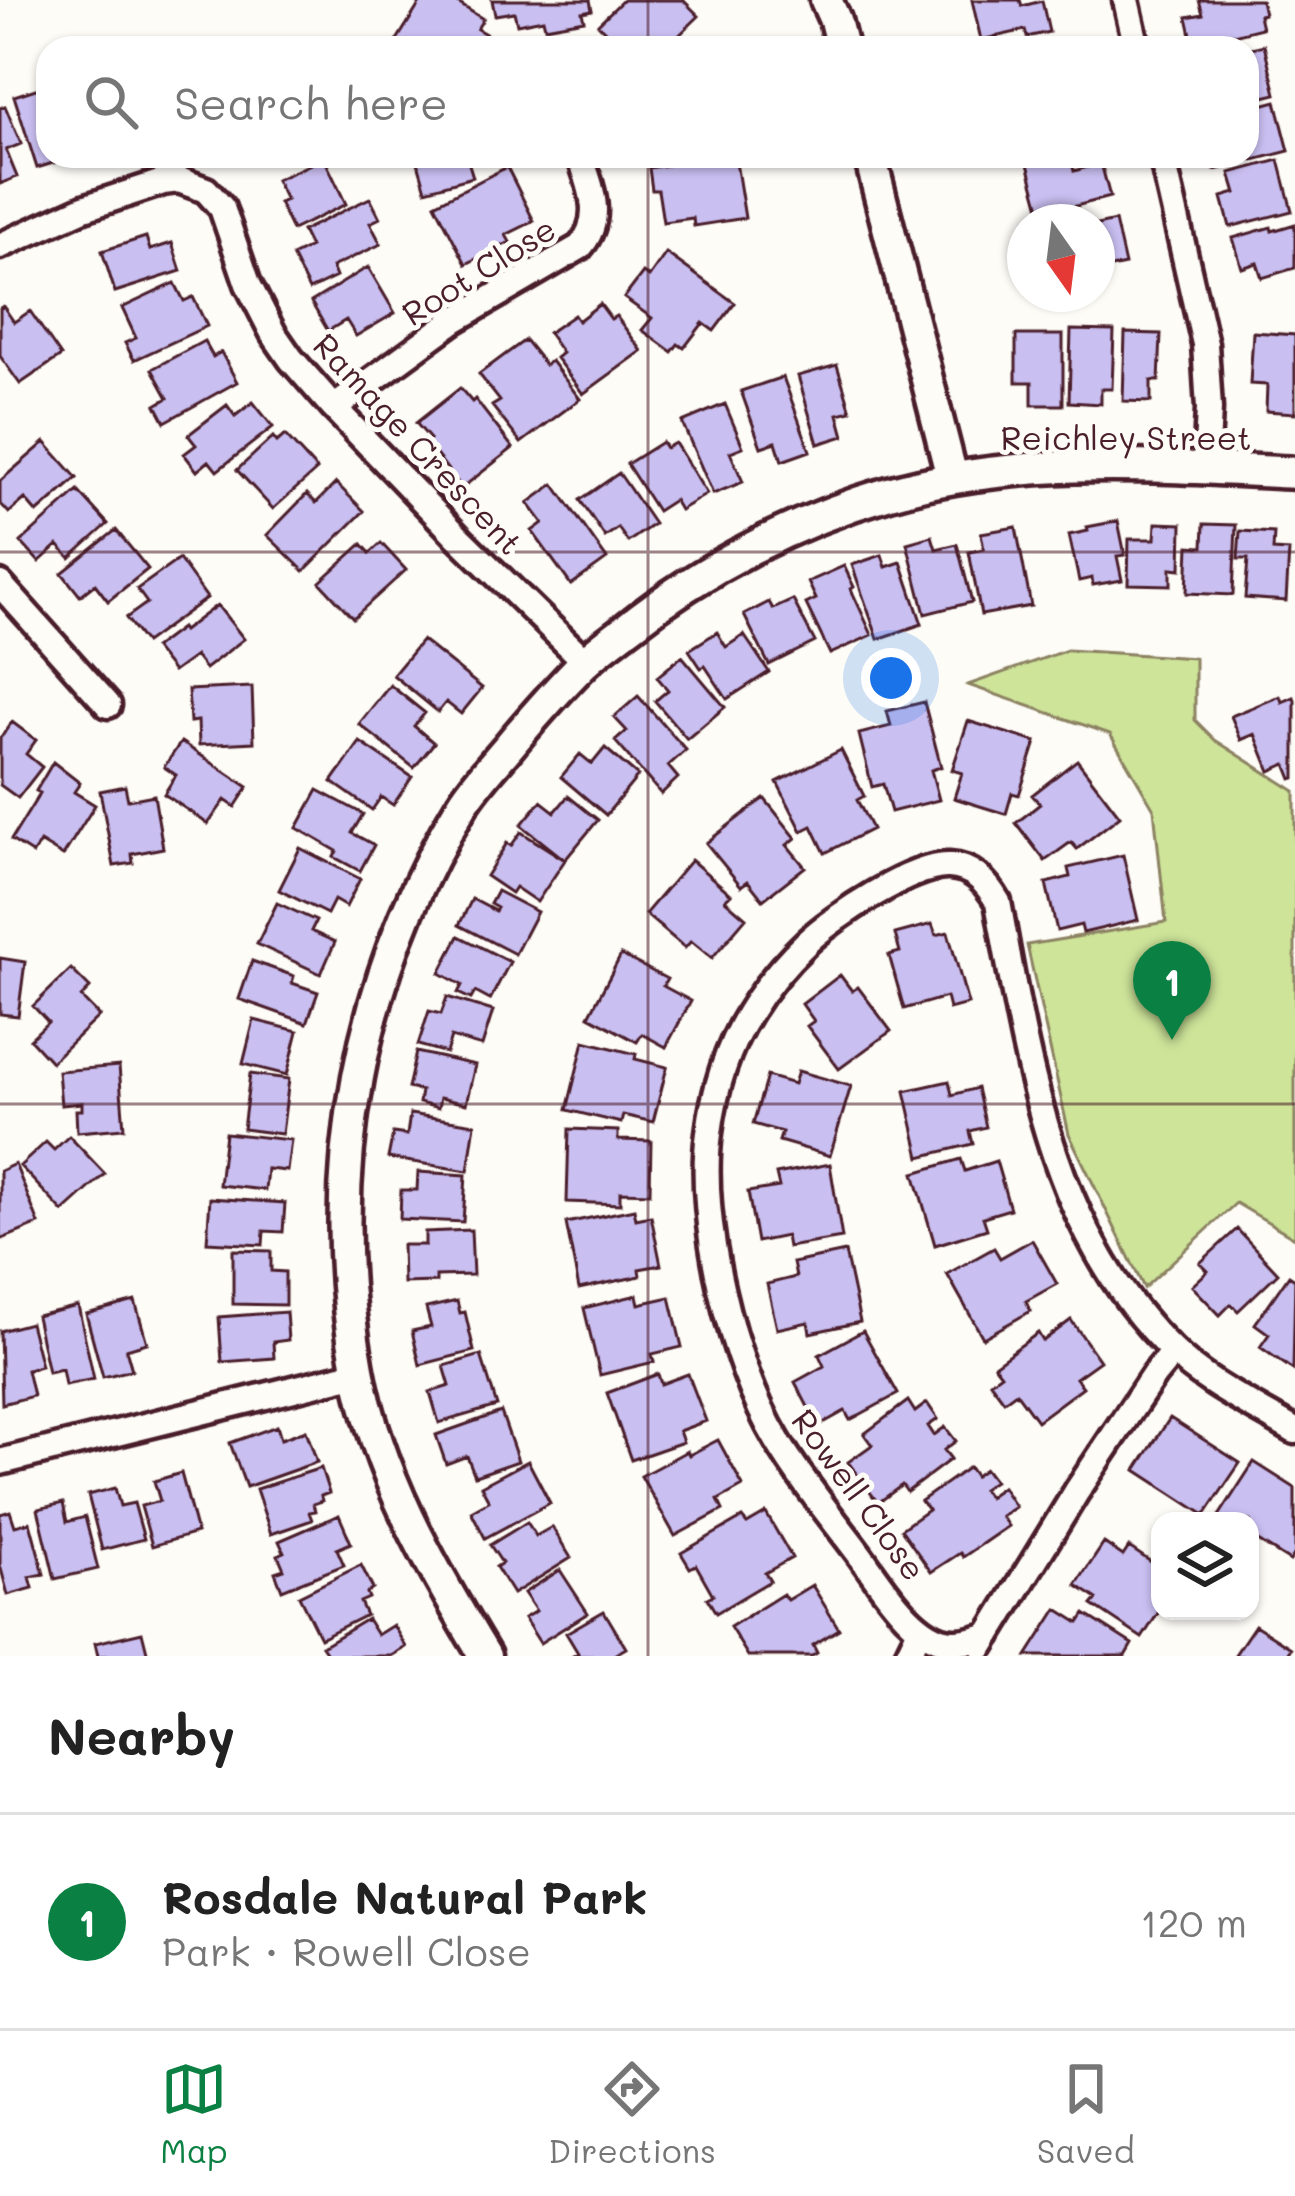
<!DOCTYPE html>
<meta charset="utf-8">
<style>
:root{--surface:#fff;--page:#f6f6f6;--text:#222;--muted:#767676;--line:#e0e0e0;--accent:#0b8043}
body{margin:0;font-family:Mali,sans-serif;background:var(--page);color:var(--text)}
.controls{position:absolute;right:36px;bottom:36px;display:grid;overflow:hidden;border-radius:24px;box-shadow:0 3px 9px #0004}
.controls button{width:108px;height:108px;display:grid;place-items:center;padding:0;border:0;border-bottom:3px solid var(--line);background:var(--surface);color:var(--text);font:60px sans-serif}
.compass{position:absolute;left:1007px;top:204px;width:108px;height:108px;border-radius:50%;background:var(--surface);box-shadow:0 3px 9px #0004;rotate:166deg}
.you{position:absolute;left:891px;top:678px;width:42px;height:42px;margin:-30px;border:9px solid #fff;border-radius:50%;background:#1a73e8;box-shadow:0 0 0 18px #1a73e833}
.badge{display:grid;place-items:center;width:78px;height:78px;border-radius:50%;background:var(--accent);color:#fff;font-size:39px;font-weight:700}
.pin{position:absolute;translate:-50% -99px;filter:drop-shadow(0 3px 6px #0008)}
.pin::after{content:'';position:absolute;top:63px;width:42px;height:36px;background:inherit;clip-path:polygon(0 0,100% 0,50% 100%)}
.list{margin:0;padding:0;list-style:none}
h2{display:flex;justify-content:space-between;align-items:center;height:156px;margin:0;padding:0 48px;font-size:51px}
h2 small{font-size:39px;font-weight:400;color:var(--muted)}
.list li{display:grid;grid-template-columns:78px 1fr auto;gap:36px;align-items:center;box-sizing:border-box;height:216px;padding:0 48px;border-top:3px solid var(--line)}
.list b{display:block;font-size:45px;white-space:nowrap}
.list p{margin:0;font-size:39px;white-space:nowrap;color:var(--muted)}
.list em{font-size:39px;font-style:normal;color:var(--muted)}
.icon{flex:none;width:66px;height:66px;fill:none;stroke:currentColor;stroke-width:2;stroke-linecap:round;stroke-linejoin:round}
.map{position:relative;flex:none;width:1295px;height:1656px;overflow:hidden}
.search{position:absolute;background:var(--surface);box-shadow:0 3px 9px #0004;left:36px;right:36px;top:36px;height:132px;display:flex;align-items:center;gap:30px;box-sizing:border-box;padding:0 42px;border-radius:36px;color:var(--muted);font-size:45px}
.sheet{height:372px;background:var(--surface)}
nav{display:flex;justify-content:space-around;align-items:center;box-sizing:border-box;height:168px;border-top:3px solid var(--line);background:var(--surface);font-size:33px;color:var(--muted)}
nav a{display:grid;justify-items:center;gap:6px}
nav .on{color:var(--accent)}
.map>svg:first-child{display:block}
.green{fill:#cde499;stroke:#8c8262;stroke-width:3}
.building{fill:#c9bff1;stroke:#4a1f2b;stroke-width:3}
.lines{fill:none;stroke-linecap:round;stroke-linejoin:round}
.minor-casing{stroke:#4a1f2b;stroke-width:33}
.tertiary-casing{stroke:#4a1f2b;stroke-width:39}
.minor{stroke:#fdfcf7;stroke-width:24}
.tertiary{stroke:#fdfcf7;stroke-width:30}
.grid{fill:none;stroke:#4a1f2b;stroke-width:3;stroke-opacity:0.55}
.labels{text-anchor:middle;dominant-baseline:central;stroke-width:10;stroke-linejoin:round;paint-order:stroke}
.street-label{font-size:33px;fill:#4a1f2b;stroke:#fdfcf7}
</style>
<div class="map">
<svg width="1295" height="1656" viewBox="0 0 1295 1656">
<rect width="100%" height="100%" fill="#fdfcf7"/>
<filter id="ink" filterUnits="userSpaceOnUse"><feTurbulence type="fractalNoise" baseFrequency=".00833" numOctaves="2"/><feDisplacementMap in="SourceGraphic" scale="24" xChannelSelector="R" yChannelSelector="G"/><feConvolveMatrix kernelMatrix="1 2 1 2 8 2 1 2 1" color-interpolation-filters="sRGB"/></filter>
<g filter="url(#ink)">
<path class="green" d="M1067,650L1195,658V720L1215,740L1295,791V1238L1236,1203L1144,1288L1069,1134L1027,945L1166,922L1154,809L1110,734L968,685Z"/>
<path class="building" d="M422,0H453L483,19L477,29L496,40L491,48H392Z
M492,0H590L592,10L582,12L584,20L545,27L543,19L517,24L514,12L495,15Z
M623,0H683L699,16L666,48H617L611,42L614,40L598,24Z
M972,0H1020L1022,6L1042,1L1049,32L1027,37L1025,30L981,40Z
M1199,0H1261L1264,14L1259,15L1262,28L1225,37L1226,42L1194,48L1187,17L1203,14Z
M1264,45L1276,94L1247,101V49Z
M48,85V156L69,158L37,168L14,96Z
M1276,101L1289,151L1215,170L1211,156H1247V109Z
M5,106L21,144L6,150L17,177L0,184V108Z
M416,156H487L468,161L473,177L426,190Z
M684,156H735L745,218L694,226L693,218L663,222L658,190H652L649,168L685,162Z
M1057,156H1070L1074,171L1101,163L1110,197L1042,215L1028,164Z
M324,158L346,204L292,230L279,203L286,200L276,180Z
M1279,160L1292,211L1230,227L1222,197L1236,193L1230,173Z
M507,167L534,221L506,235L510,242L466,264L435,204Z
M370,198L380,218L370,223L381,244L332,267L336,277L309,290L292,256L310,247L302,231Z
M1115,221L1125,265L1097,271V225Z
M1295,224V268L1262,278L1257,263L1242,268L1233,238L1271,227L1272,231Z
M146,237L150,250L172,243L181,271L115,292L102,251Z
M666,253L735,303L714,331L703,323L684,348L678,344L672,352L642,330L652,318L624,298L643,273L649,277Z
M368,267L395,313L356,336L346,320L328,331L311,302Z
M175,283L184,301L193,297L207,326L134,360L125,343L136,338L122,308Z
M600,304L611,319L616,316L642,351L583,394L556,358L562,353L548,333L574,315L578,321Z
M3,306L14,322L30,311L61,356L20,384L0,356V308Z
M1071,330L1114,331L1112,389H1101V404L1069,402Z
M1253,332L1295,335V413L1266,411L1267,385L1250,384Z
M1125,333L1161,334L1159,381H1151V402L1123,401Z
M1016,335H1063V405H1032V382H1016Z
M525,340L545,365L551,361L580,399L521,443L492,406L500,401L479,374Z
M204,341L213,357L221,352L237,382L165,422L156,405L168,398L152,369Z
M837,365L851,411L838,414L844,436L818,444L798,376Z
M783,377L810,451L782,461L776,442L761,447L741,391Z
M460,388L472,402L475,399L513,448L462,488L426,442L430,439L416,423Z
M253,402L273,427L217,471L209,461L197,471L184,454L196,445L188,435L227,405L235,416Z
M725,404L743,447L730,452L743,482L713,494L682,422Z
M285,435L317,470L273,509L237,470L273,437L277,442Z
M45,442L77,478L37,513L25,499L9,513L0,503V481Z
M662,442L666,448L675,443L707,494L680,510L674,500L657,511L627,464Z
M619,473L654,524L628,542L618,528L605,537L580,500Z
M336,483L364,511L304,571L267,535L307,494L316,503Z
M554,484L607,559L571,585L532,531L543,523L528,503Z
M78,491L108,524L70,558L58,545L39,562L21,542Z
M1118,521L1125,555L1117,556L1122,580L1093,585L1092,578L1079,581L1069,535L1088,531L1087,527Z
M1156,523L1182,524L1181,569L1171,568V585L1128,584L1129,539H1155Z
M1204,524L1236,525L1233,595L1187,593L1189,546L1203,547Z
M1016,527L1031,606L981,615L969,552L984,549L981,533Z
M116,530L148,569L108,601L95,584L80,596L62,573Z
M1240,531L1274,533L1273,550L1289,551L1286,601L1245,598L1248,559H1238Z
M932,536L936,549L957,544L972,602L925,614L907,543Z
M381,543L406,570L353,618L320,582L362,544L370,553Z
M882,555L886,567L901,562L922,624L878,639L852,565Z
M179,559L207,598L145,643L126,618L147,603L137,589Z
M844,566L854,587L851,589L872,635L830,654L806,604L816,599L808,582Z
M793,600L815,642L769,665L744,615L769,602L773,609Z
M217,605L244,639L205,669L195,656L173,672L154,648L181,628L183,631Z
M717,632L726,647L744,635L769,672L727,699L705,666L701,668L689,650Z
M422,640L482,688L461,714L446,702L438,712L393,675Z
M682,656L725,707L687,739L655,701L668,690L657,677Z
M390,685L425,713L414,726L434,743L414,768L359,724Z
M252,687L254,742L199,745L198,721L190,722L188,690Z
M638,696L686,750L668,766L678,778L661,794L615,741L627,731L614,717Z
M1280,696L1282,702L1294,697L1295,701V778L1292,779L1286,764L1270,771L1255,734L1241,740L1231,716Z
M924,702L941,767L931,770L939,800L891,812L883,784L872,787L859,734L891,726L887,711Z
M968,721L1036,742L1019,795L1012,793L1006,814L954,798L962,773L952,770Z
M12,722L36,740L26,754L42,767L18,798L0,785V738Z
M181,742L248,787L235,807L225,800L208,824L164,794L176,775L164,767Z
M360,742L412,777L393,805L381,797L372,810L332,782Z
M605,748L638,776L606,815L561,777L580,754L592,764Z
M841,750L864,796L857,800L872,829L825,853L812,826L802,831L777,782Z
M1077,760L1120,816L1077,849L1071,842L1045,861L1016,823L1040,804L1032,795Z
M53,762L80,783L74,792L95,805L63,856L40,842L33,854L11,840L40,793L36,791Z
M125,786L128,800L154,795L163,848L132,854L133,863L114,866L100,791Z
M318,790L363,814L352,833L374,845L360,871L334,857L337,851L297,828Z
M568,796L598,820L565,860L521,825L541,801L555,812Z
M764,798L796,838L787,845L805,867L763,900L748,881L741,886L706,843Z
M521,832L565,860L537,902L515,887L511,893L486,876L507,843L511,846Z
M300,848L360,879L346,907L334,900L327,914L279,890Z
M1123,855L1138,920L1083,933L1081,925L1057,931L1046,883L1070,877L1068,868Z
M691,860L731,894L725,900L746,918L712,958L691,941L685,948L645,914Z
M497,891L537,912L515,954L459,925L472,899L495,911L497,908L490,904Z
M277,903L316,921L311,931L335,942L321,974L257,944Z
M932,924L936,935L948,932L968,1004L949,1009L946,997L904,1009L889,955L900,952L895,934Z
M459,936L510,962L490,1000L475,992L471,999L458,993L462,985L440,973Z
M621,955L667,979L663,986L691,1001L666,1047L642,1034L637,1042L589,1016Z
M0,958L25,962L18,1016L0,1014Z
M252,961L294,976L292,983L318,992L307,1023L239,999Z
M71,969L90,988L81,997L99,1016L51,1062L30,1039L48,1022L33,1006Z
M840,975L852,991L858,987L891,1031L839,1069L807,1026L814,1021L802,1004Z
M447,997L493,1011L482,1046L451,1037L446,1053L418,1045L429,1011L441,1014Z
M254,1020L298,1031L287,1075L243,1064Z
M584,1041L636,1054L635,1059L667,1067L653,1122L623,1115L621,1123L567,1110Z
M416,1052L475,1065L466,1104L440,1098L438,1108L419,1103L421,1091L408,1088Z
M119,1066L124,1128L77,1132L76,1110H82V1103L61,1105L58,1071Z
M798,1071L851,1086L830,1156L779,1141L782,1132L753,1124L767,1076L794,1084Z
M250,1074L289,1079L282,1134L243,1129Z
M949,1081L952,1095L977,1088L986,1127L970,1131L973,1144L920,1157L905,1091Z
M410,1114L475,1124L468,1171L388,1158L393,1133L407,1135Z
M569,1129L618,1131V1140L651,1141L650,1193L620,1192V1204L567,1202Z
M225,1133L291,1140L287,1171L267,1169L265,1190L219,1185Z
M69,1136L105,1174L63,1212L20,1166L46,1142L54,1150Z
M961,1159L965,1171L996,1161L1010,1209L983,1217L987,1229L935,1245L914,1173Z
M15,1164L39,1224L0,1240V1171Z
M830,1164L842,1238L788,1247L786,1236L757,1242L748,1192L779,1187L776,1174Z
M418,1172L466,1175L463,1222L400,1219L401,1190H417Z
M210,1198L285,1203L283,1232L264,1231L263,1245L207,1242Z
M634,1209L636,1219L651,1216L661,1265L639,1269L640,1276L579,1289L566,1223Z
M1237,1229L1278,1273L1238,1311L1231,1304L1220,1315L1192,1286L1208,1271L1200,1263Z
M471,1230L473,1275L436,1276V1282L403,1283L402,1245H425V1232Z
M1032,1240L1057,1284L1026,1301L1031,1311L983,1338L947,1274L994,1248L1000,1258Z
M233,1250L271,1251V1271L285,1272V1305L233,1304Z
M845,1252L860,1322L810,1333L808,1322L777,1329L767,1284L796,1277L793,1263Z
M1289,1275L1295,1279L1293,1370L1260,1347L1269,1334L1255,1324Z
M637,1295L639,1304L670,1297L682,1347L652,1354L654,1362L600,1375L584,1308Z
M135,1301L147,1343L126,1349L132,1370L103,1377L86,1314Z
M457,1301L460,1313L465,1312L474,1351L420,1365L412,1331L431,1327L426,1308Z
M78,1306L94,1379L65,1385L62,1369L48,1372L36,1316Z
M286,1312L288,1340L273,1342L274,1358L222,1362L219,1317Z
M1071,1320L1100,1361L1076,1378L1083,1387L1037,1421L1016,1392L1004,1401L990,1382L1001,1374L994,1365L1038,1333L1043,1341Z
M30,1323L41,1366L27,1370L33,1396L2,1404L0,1331Z
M863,1331L898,1394L850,1420L845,1411L818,1426L795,1382L824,1366L819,1355Z
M481,1355L497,1406L439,1423L430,1392L450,1386L444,1366Z
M658,1374L661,1384L688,1374L706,1421L679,1431L683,1442L631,1460L607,1393Z
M908,1401L915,1412L927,1403L938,1419L928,1426L934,1435L945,1427L956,1441L944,1450L951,1459L907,1492L902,1485L878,1503L848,1462L872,1445L864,1434Z
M501,1412L518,1461L475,1476L467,1456L446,1464L436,1435Z
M1170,1418L1240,1463L1205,1515L1136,1470Z
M277,1426L281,1439L306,1430L317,1462L246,1487L230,1443Z
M718,1440L743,1486L718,1500L723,1510L675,1536L641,1476L687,1451L689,1455Z
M528,1461L550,1503L485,1538L471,1511L489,1501L481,1486Z
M1254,1462L1295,1488V1553L1290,1561L1250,1536V1521H1227L1219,1516Z
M969,1467L975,1476L985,1469L994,1481L982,1489L988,1497L1002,1487L1015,1507L1001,1516L1008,1526L963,1557L960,1553L931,1572L901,1529L928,1510L921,1501Z
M321,1468L329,1493L321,1496L322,1501L313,1504L315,1511L309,1512L312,1520L271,1534L256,1489Z
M181,1473L197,1533L152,1546L141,1506L160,1501L154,1481Z
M115,1488L120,1506L134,1503L144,1539L102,1550L88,1495Z
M63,1503L67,1522L85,1517L98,1569L55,1579L38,1509Z
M10,1511L15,1526L30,1522L44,1574L30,1577L33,1588L8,1595L0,1565V1514Z
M766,1513L792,1558L765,1573L770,1581L716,1613L707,1598L713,1595L696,1565L690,1568L681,1553L742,1518L747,1524Z
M339,1515L351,1543L337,1549L344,1565L282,1590L275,1572L284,1569L278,1555L284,1552L279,1541Z
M527,1522L536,1536L552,1527L571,1558L513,1594L496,1567L502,1563L490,1545Z
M1104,1543L1123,1556L1129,1547L1160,1568V1610L1142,1638L1092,1605L1097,1599L1076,1585Z
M361,1565L373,1589L367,1593L369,1598L360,1602L366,1615L320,1638L299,1596Z
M560,1570L588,1613L540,1643L524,1618L536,1611L524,1593Z
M812,1585L839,1629L813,1645L817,1653L812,1656H748L730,1627L783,1594L787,1600Z
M1057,1609L1079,1623L1085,1614L1132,1644L1125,1656H1027Z
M604,1611L626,1648L612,1656H573L578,1653L566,1633Z
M367,1619L377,1635L393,1625L406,1647L391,1656H329L322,1646Z
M1255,1625L1291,1648L1286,1656H1234Z
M142,1632L148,1656H98L95,1643Z"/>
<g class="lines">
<g class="minor-casing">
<path id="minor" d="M1126,0L1137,48
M1162,156L1205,344L1209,409L1206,469
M0,246L84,208L163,182L179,180L206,190L222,208L248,284L273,333L291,359L334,408L457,536L585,661
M334,408L453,321L580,247C605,218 591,188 580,156
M0,584L108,705
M0,1462L358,1373
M989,1635C977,1639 965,1643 953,1642C913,1640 879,1580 857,1551C830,1515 800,1479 777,1440C732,1365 697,1220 709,1133C714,1092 727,1048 749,1013C764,988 786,962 807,942C833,917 913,864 949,866C973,867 987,883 998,902C1027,1060 1051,1233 1172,1350C1206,1384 1254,1406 1295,1431
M982,1646L1077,1491L1154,1375L1173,1352
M907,1656L920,1629"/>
</g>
<g class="tertiary-casing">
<path id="tertiary" d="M826,0L835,20L842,48
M870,156L952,477
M485,1656C431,1567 377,1473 358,1369C322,1175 359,974 462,805C476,782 497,761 514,740C536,714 559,688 583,664C596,651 612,640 626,629C703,568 794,521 889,493C1022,455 1158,466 1295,473"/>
</g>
<use href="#minor" class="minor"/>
<use href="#tertiary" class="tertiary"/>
</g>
</g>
<path class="grid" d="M648,0V48M648,156V1656M0,552H1295M0,1104H1295"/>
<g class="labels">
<g class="street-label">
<text transform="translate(478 270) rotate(-32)">Root Close</text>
<text x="1126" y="436">Reichley Street</text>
<text transform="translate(419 443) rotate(47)">Ramage Crescent</text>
<text transform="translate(860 1494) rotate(54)">Rowell Close</text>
</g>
</g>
</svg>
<div class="controls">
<button><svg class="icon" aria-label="layers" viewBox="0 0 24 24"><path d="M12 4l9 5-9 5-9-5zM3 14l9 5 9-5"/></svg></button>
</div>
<svg class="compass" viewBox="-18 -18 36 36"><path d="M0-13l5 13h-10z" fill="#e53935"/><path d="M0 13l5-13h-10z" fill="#767676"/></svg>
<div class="you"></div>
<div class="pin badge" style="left:1172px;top:1040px">1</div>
<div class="search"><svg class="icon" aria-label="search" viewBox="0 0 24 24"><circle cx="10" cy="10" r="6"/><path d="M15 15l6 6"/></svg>Search here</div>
</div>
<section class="sheet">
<h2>Nearby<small></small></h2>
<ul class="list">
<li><span class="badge">1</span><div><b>Rosdale Natural Park</b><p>Park · Rowell Close</p></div><em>120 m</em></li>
</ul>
</section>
<nav>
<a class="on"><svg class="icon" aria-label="map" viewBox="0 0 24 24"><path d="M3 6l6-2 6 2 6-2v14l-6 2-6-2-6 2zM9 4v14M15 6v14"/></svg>Map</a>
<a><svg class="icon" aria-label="directions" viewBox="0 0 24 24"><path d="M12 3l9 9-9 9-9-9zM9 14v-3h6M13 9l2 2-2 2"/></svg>Directions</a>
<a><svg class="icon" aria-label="saved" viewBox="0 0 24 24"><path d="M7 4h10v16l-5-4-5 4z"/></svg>Saved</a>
</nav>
